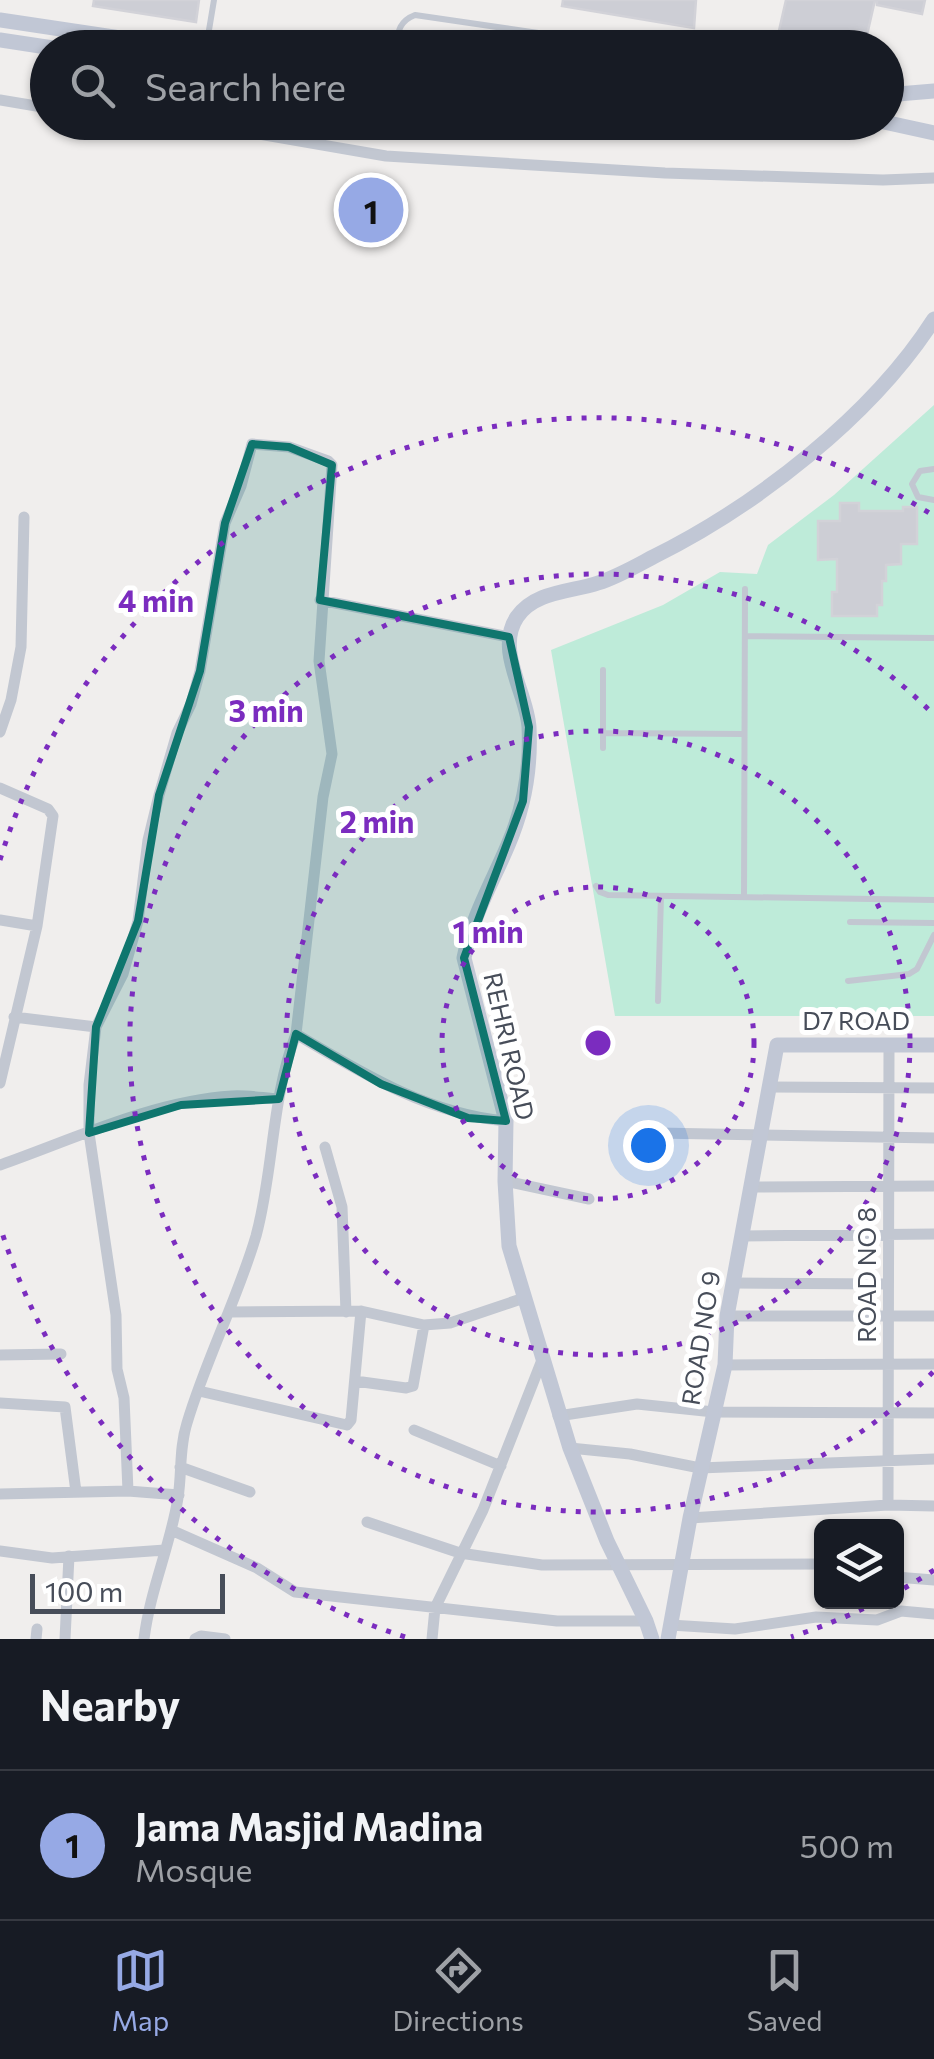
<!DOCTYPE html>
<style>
:root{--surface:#171b24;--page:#20242c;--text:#f1f3f6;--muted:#9ea1a6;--line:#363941;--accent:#96a9e5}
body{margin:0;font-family:Commissioner,sans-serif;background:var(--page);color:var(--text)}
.controls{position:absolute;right:30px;bottom:30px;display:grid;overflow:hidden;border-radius:15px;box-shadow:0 2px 8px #0004}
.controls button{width:90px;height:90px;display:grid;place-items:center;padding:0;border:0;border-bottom:2px solid var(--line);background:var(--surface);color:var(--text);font:50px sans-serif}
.scale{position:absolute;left:30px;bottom:25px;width:195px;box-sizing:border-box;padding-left:10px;border:5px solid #474d59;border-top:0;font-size:28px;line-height:35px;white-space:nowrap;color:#474d59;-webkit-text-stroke:8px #fff;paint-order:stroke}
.you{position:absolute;left:648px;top:1145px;width:35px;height:35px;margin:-25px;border:8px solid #fff;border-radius:50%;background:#1a73e8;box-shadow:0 0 0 15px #1a73e833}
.badge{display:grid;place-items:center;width:65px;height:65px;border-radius:50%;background:var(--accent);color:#111;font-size:32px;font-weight:700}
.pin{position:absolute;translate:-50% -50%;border:5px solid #fff;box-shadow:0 2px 10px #0006}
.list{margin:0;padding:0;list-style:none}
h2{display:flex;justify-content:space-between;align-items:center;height:130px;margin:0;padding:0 40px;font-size:42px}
h2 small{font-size:32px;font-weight:400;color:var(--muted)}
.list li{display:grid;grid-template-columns:65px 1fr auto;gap:30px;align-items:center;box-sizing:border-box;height:150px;padding:0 40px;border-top:2px solid var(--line)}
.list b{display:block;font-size:38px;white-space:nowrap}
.list p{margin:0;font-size:32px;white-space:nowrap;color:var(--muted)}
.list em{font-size:32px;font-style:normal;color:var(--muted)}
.icon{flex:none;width:55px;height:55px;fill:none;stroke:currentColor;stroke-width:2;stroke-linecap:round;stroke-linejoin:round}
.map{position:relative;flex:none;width:934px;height:1639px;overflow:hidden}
.search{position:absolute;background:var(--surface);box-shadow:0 2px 8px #0004;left:30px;right:30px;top:30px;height:110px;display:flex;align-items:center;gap:25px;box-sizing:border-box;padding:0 35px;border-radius:55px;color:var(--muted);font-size:38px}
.sheet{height:280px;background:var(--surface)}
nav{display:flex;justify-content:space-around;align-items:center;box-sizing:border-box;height:140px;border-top:2px solid var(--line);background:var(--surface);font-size:28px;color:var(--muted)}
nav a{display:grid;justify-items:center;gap:5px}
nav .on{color:var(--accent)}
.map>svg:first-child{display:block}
.green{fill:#beebd9}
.building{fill:#cdced5;stroke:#d2d2d8;stroke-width:2.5}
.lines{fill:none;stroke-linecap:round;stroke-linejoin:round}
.lane{stroke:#c2c7d1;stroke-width:6}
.street{stroke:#c2c7d1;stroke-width:11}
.secondary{stroke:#c1c7d5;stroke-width:15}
.marked{fill:#0f766e;fill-opacity:0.2;stroke:#0f766e;stroke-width:8;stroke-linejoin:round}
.ring{fill:none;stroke:#7b2cbf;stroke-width:5;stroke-dasharray:5 10}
.labels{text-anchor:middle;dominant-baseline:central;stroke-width:10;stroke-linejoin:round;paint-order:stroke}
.street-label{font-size:25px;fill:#474d59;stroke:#fff}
.centre{fill:#7b2cbf;stroke:#fff;stroke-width:5}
.ring-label{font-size:30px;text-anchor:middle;font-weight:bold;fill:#7b2cbf;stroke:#fff;stroke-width:10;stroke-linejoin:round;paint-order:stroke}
</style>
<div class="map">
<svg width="934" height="1639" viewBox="0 0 934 1639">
<rect width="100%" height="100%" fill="#f0eeed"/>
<path class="green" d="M934,405V1016H615L551,650L663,605L720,572L757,574L768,545L834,495Z"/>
<path class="building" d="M94,0H199L196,22L93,6Z
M563,0H696L694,28L562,6Z
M786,0H875L864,48H836L778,35Z
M877,0H925L922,14L877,5Z
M840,503H859V511H903V507H917V544H901V564L886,565V581H882V605H877V616H832V592H837V559L818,560V521H840Z"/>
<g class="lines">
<path class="lane" d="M206,48L214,0
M395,48C398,32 399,21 415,15L627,46
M934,469L920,471L912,484L918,497L934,500
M745,636L934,638
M603,733L744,734
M603,748V670
M596,886L600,892L608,895L934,900
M744,897L745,589
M850,922L934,923
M848,981L909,974L917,969L934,935
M658,1001L661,896"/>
<path class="street" d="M0,100L48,108
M152,122L218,127L386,156L665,173L883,180L934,178
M320,600L509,637
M0,732L11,700L21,647L24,517
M0,788L48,809L53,816L37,926L0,1083
M0,920L37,926
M14,1017L96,1027
M296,1034C362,1073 428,1114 506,1121
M770,1087L934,1088
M658,1133L934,1138
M325,1147L342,1207L346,1312
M0,1165C74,1139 153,1101 232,1096C247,1095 263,1098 279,1099
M505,1181L589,1199
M751,1187L934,1186
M742,1236L934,1234
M733,1283L888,1284
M231,1312L361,1311L424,1325L450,1323L524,1298
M727,1316H934
M0,1355L61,1354
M725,1365L934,1364
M355,1381L406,1388L413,1386L424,1325
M199,1391L347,1425L351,1420L361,1311
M0,1403L65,1407L76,1492
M558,1416L637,1404L714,1412L934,1413
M414,1430L501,1466
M570,1448L630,1454L700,1468L934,1459
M180,1467L250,1492
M128,1491L124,1398L117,1369L116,1315L89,1133V1085L96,1027L123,974L138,921L148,840L159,795L177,733L191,704L200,671L225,523L241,486L252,444L289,447L328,461L332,465L319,661L332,754L323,797L296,1034C271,1099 274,1170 256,1236C237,1300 206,1359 187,1423C179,1448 182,1473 178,1498C170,1547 150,1590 144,1639
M0,1494L128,1491L179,1495
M888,1505L889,1045
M690,1518L888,1505L934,1506
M367,1522L460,1553L542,1565L822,1564
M171,1530L257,1568L295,1592L557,1621H646
M0,1551L52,1558L165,1550
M896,1577L934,1580
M670,1625L735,1629L816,1617L877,1620L901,1611L934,1614
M36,1639L37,1629
M65,1639L69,1556
M195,1639L201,1636L225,1639
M432,1639L435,1608L483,1510L542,1360"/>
<path class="secondary" d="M0,20L187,48
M0,40L53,48
M886,95L934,91
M884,122L934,133
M652,1639L646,1621L607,1541L570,1448L509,1246L505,1181L506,1121L464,958C472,917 492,883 508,845C524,808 531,767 529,727C527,693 495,650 517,617C535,591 571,592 598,583C617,577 636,566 653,557C756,506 872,416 934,319
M668,1639L690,1518L725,1365L727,1316L777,1045H934"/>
</g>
<path class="marked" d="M252,444L289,447L332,465L320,600L509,637L529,727L523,801L464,958L506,1121L468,1118L381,1084L296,1034L279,1099L181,1105L89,1133L96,1027L138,921L159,795L200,671L225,523Z"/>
<g class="ring">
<circle cx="598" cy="1043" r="156"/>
<circle cx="598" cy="1043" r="312"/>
<path d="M933 1372A469 469 0 1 1 933 714"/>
<path d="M934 1570A625 625 0 0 1 901 1590M877 1602A625 625 0 0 1 791 1637M405 1637A625 625 0 0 1 0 1226M0 860A625 625 0 0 1 934 516"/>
</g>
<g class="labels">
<g class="street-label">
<text x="856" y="1020">D7 ROAD</text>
<text transform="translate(510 1046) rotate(77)">REHRI ROAD</text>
<text transform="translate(866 1275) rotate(-90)">ROAD NO 8</text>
<text transform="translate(700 1338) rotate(-81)">ROAD NO 9</text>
</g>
</g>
<circle cx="598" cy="1043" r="15" class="centre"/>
<g class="ring-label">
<text x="156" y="612">4 min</text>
<text x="266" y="722">3 min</text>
<text x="377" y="833">2 min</text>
<text x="488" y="943">1 min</text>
</g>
</svg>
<div class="controls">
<button><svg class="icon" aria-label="layers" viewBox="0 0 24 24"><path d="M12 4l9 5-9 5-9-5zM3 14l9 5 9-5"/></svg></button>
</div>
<div class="scale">100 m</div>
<div class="you"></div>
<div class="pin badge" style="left:371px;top:210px">1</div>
<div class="search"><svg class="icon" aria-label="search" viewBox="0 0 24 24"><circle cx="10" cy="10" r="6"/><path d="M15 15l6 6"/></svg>Search here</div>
</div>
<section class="sheet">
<h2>Nearby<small></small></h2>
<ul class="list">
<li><span class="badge">1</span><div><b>Jama Masjid Madina</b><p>Mosque</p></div><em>500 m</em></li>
</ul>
</section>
<nav>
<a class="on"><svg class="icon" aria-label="map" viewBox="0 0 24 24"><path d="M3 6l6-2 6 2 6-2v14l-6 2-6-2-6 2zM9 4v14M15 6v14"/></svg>Map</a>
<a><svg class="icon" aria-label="directions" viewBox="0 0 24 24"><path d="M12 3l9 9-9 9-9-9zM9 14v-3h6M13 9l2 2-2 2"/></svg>Directions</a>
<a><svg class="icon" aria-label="saved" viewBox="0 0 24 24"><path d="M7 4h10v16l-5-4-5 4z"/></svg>Saved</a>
</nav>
